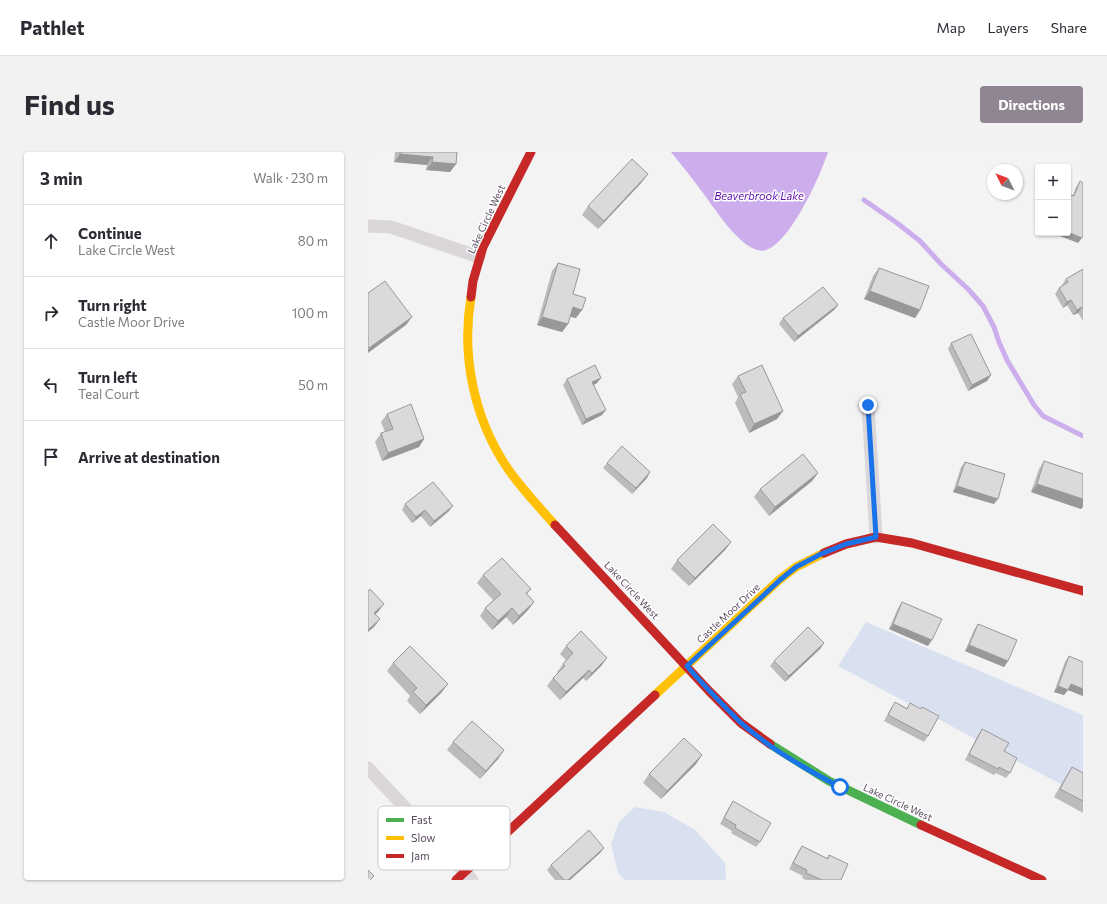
<!DOCTYPE html>
<meta charset="utf-8">
<style>
:root{--surface:#fff;--page:#f2f2f3;--text:#2b2b33;--muted:#7c7c81;--line:#e1e1e2;--accent:#908593}
body{margin:0;font-family:Commissioner,sans-serif;background:var(--page);color:var(--text)}
.controls{position:absolute;right:12px;top:12px;display:grid;overflow:hidden;border-radius:4px;box-shadow:0 1px 3px #0004}
.controls button{width:36px;height:36px;display:grid;place-items:center;padding:0;border:0;border-bottom:1px solid var(--line);background:var(--surface);color:var(--text);font:20px sans-serif}
.compass{position:absolute;left:619px;top:12px;width:36px;height:36px;border-radius:50%;background:var(--surface);box-shadow:0 1px 3px #0004;rotate:312deg}
.stop{position:absolute;width:12px;height:12px;margin:-9px;border:3px solid #1a73e8;border-radius:50%;background:#fff}
.stop.end{background:#1a73e8;border-color:#fff;box-shadow:0 1px 4px #0008}
.list{margin:0;padding:0;list-style:none}
h2{display:flex;justify-content:space-between;align-items:center;height:52px;margin:0;padding:0 16px;font-size:17px}
h2 small{font-size:13px;font-weight:400;color:var(--muted)}
.list li{display:grid;grid-template-columns:26px 1fr auto;gap:12px;align-items:center;box-sizing:border-box;height:72px;padding:0 16px;border-top:1px solid var(--line)}
.list b{display:block;font-size:15px;white-space:nowrap}
.list p{margin:0;font-size:13px;white-space:nowrap;color:var(--muted)}
.list em{font-size:13px;font-style:normal;color:var(--muted)}
.icon{flex:none;width:22px;height:22px;fill:none;stroke:currentColor;stroke-width:2;stroke-linecap:round;stroke-linejoin:round}
.map{position:relative;flex:none;width:715px;height:728px;overflow:hidden;border-radius:4px}
header{display:flex;align-items:center;gap:24px;box-sizing:border-box;height:56px;padding:0 20px;background:var(--surface);border-bottom:1px solid var(--line)}
header strong{font-size:19px}
nav{display:flex;gap:22px;margin-inline-start:auto;font-size:14px}
.intro{display:flex;align-items:center;justify-content:space-between;box-sizing:border-box;height:96px;padding:0 24px}
h1{margin:0;font-size:28px}
.button{padding:10px 18px;border-radius:4px;background:var(--accent);color:#fff;font-size:14px;font-weight:700}
main{display:flex;gap:24px;padding:0 24px}
aside{flex:1;background:var(--surface);border-radius:4px;box-shadow:0 1px 3px #0004}
.map>svg:first-child{display:block}
.green{fill:#d9e1f1}
.water{fill:#cdaeed}
.lines{fill:none;stroke-linecap:round;stroke-linejoin:round}
.stream{stroke:#cdaeed;stroke-width:5}
.street{stroke:#dad6da;stroke-width:13}
.fast{stroke:#4caf50;stroke-width:9}
.slow{stroke:#ffc107;stroke-width:9}
.jam{stroke:#c62828;stroke-width:9}
.wall{fill:#bcbbbc}
.shaded-wall{fill:#999899}
.building{fill:#dbd9db;stroke:#999899}
.route{stroke:#1a73e8;stroke-width:5}
.labels{text-anchor:middle;dominant-baseline:central;stroke-width:3;stroke-linejoin:round;paint-order:stroke}
.street-label{font-size:10px;fill:#5a4a5f;stroke:#fff}
.water-label{font-size:11px;font-style:italic;fill:#5d0fad;stroke:#fff}
.key{fill:#fff;stroke:#cec9cf;stroke-width:1}
.key-label{font-size:11px;fill:#5a4a5f}
</style>
<header>
<strong>Pathlet</strong>
<nav><a>Map</a><a>Layers</a><a>Share</a></nav>
</header>
<div class="intro"><h1>Find us</h1><a class="button">Directions</a></div>
<main>
<aside>
<h2>3 min<small>Walk · 230 m</small></h2>
<ul class="list">
<li><svg class="icon" aria-label="ahead" viewBox="0 0 24 24"><path d="M12 20V5M6 11l6-6 6 6"/></svg><div><b>Continue</b><p>Lake Circle West</p></div><em>80 m</em></li>
<li><svg class="icon" aria-label="right" viewBox="0 0 24 24"><path d="M7 20v-9h11M14 6l5 5-5 5"/></svg><div><b>Turn right</b><p>Castle Moor Drive</p></div><em>100 m</em></li>
<li><svg class="icon" aria-label="left" viewBox="0 0 24 24"><path d="M17 20v-9H6M10 6l-5 5 5 5"/></svg><div><b>Turn left</b><p>Teal Court</p></div><em>50 m</em></li>
<li><svg class="icon" aria-label="arrive" viewBox="0 0 24 24"><path d="M6 21V4h12l-3 4 3 4H6"/></svg><div><b>Arrive at destination</b></div></li>
</ul>
</aside>
<div class="map">
<svg width="715" height="728" viewBox="0 0 715 728">
<rect width="100%" height="100%" fill="#f3f3f3"/>
<path class="green" d="M498,470L715,563V644L470,514Z
M267,655L296,660L327,678L357,711L358,728H257L250,721L243,692L251,670Z"/>
<path class="water" d="M303,0H460C454,20 416,108 389,98C369,92 347,57 335,41C325,27 314,14 303,0Z"/>
<g class="lines">
<path class="stream" d="M496,48L529,71L552,89L573,112L600,137L615,154L626,175L631,190L639,208L666,253L675,264L715,284"/>
<path class="street" d="M0,74L23,75L111,105
M500,253L508,385
M0,616L104,728"/>
<path class="fast" d="M402,592L461,629L553,673"/>
<path class="slow" d="M103,145C93,204 106,267 140,317C154,337 171,355 187,373
M287,543L411,428L428,415L456,401"/>
<path class="jam" d="M103,145L105,129L115,95L163,0
M187,373L342,540L373,571L402,592
M456,401L478,392L508,385L544,391L715,439
M553,673L674,728
M88,728L287,543"/>
</g>
<path class="wall" d="M27,0H89L88,12L82,20L58,18L59,13L26,10Z
M712,29L710,91L700,81V46L703,43H705L708,35Z
M274,30L230,77L214,63L220,54Z
M190,111L205,142L208,166L202,165L200,172L194,180L169,173L184,119Z
M511,116L552,158L547,166L496,147L505,124Z
M715,117V169L710,161L705,163L699,153L695,156L687,142L691,136L695,134L694,133L698,127Z
M470,153L466,158L426,190L411,172L415,166Z
M583,191L623,223L619,229L600,239L580,197Z
M370,224L415,259L409,267L381,281L367,251L370,245L364,232Z
M233,226L229,231L226,233L234,263L214,273L195,233L199,227Z
M19,262L56,287L51,295L14,309L7,290L13,281L17,280L13,270Z
M676,309L713,357L663,340L671,317Z
M597,310L626,352L585,340L593,315Z
M239,311L279,326L264,342L235,316Z
M450,321L444,329L401,364L386,345L392,337Z
M37,352L81,359L62,375L53,364L44,371L34,358Z
M363,390L357,398L321,434L303,417L309,408Z
M115,423L163,437L159,442L166,450L160,458L145,473L138,465L124,478L112,464L117,456L125,448L109,431Z
M534,450L560,494L521,477L530,456Z
M610,472L640,509L636,515L597,499L606,478Z
M456,491L452,497L417,530L402,514L406,509Z
M198,494L239,506L233,514L218,529L215,526L192,548L179,534L185,526L190,521L189,520L198,508L192,502Z
M701,504L715,510V544L700,538L696,543L686,540L697,510Z
M25,511L74,540L52,562L39,549L42,544L19,519Z
M527,550L539,556L542,551L560,584L556,590L516,569L523,556Z
M614,577L636,599L642,621L638,626L628,621L626,623L597,608L610,583Z
M85,590L136,598L130,607L112,627L79,598Z
M328,612L293,647L275,631L281,622Z
M704,615L715,621V661L686,645L698,624Z
M365,649L392,690L388,695L363,681L364,679L352,672L361,655Z
M434,694L459,706L461,703L473,728H438L434,726L435,724L421,717L430,700Z
M236,696L232,701L202,728H187L179,718L183,713Z"/>
<path class="shaded-wall" d="M32,2L65,5L59,13L26,10Z
M64,10L88,12L82,20L58,18Z
M280,22L274,30L230,77L236,69Z
M700,80L714,86L710,91L684,81H700Z
M502,139L552,158L547,166L496,147Z
M703,148L699,153L695,156L699,150Z
M470,153L466,158L426,190L430,184Z
M205,155L214,158L208,166L199,164Z
M714,155L710,161L705,163L709,158Z
M44,165L38,173L0,201V197L1,196Z
M174,165L200,172L194,180L169,173Z
M623,223L619,229L600,239L604,233Z
M233,226L229,231L220,236L224,230Z
M238,258L234,263L214,273L218,267Z
M415,259L409,267L381,281L386,272Z
M56,287L51,295L14,309L20,301Z
M282,320L279,326L264,342L268,336Z
M450,321L444,329L401,364L407,355Z
M669,332L715,347V355L713,357L663,340Z
M589,334L630,347L626,352L585,340Z
M85,354L81,359L62,375L66,369Z
M57,358L53,364L44,371L48,365Z
M363,390L357,398L321,434L327,426Z
M166,450L160,458L145,473L151,464Z
M16,452L10,460L0,469L6,461Z
M144,456L138,465L124,478L130,469Z
M12,467L6,475L0,480V478Z
M525,472L564,488L560,494L521,477Z
M456,491L452,497L417,530L421,524Z
M601,493L640,509L636,515L597,499Z
M239,506L233,514L218,529L224,521Z
M221,518L215,526L192,548L198,540Z
M80,532L74,540L52,562L58,553Z
M703,532L715,537V544L700,538L696,543L686,540L690,534Z
M136,598L130,607L112,627L118,619Z
M334,603L328,612L293,647L299,639Z
M236,696L232,701L202,728H200Z"/>
<path class="building" d="M32,0H89L88,12L64,10L65,5L32,2Z
M264,7L280,22L236,69L220,54Z
M712,29L715,31V84L714,86L700,80V49L703,43L706,44Z
M190,111L212,117L205,142L218,146L214,158L205,155L200,172L174,165Z
M511,116L561,134L552,158L502,139Z
M715,117V156L714,155L709,158L703,148L699,150L691,136L700,130L698,127Z
M17,129L44,165L1,196L0,195V141Z
M455,135L470,153L430,184L415,166Z
M603,182L623,223L604,233L583,191Z
M227,213L233,226L224,230L238,258L218,267L199,227Z
M394,213L415,259L386,272L372,242L378,240L370,224Z
M43,252L56,287L20,301L13,281L25,277L19,262Z
M254,294L282,320L268,336L239,311Z
M435,302L450,321L407,355L392,337Z
M676,309L715,322V347L669,332Z
M597,310L637,322L630,347L589,334Z
M65,330L85,354L66,369L57,358L48,365L37,352Z
M345,372L363,390L327,426L309,408Z
M134,406L163,437L158,441L166,450L151,464L144,456L130,469L117,456L133,442L115,423Z
M2,437L16,452L6,461L12,467L0,478V439Z
M534,450L574,467L564,488L525,472Z
M610,472L649,488L640,509L601,493Z
M440,475L456,491L421,524L406,509Z
M213,479L239,506L224,521L221,518L198,540L185,526L197,514L195,512L205,501L198,494Z
M42,494L80,532L58,553L45,540L49,536L25,511Z
M701,504L715,510V537L703,532L700,538L690,534Z
M527,550L539,557L542,551L553,557L554,555L571,564L560,584L520,563Z
M104,569L136,598L118,619L85,590Z
M614,577L641,591L636,599L649,606L642,621L631,615L630,617L601,602Z
M316,586L334,603L299,639L281,622Z
M704,615L715,621V649L692,637Z
M365,649L403,671L392,690L367,676L368,673L356,666Z
M221,678L236,696L200,728H196L183,713Z
M434,694L460,707L461,703L480,712L473,728H454L438,721L439,718L425,711Z
M0,718L6,724L2,728H0Z"/>
<g class="lines">
<path class="route" d="M472,635C439,618 400,595 372,570C354,552 336,534 319,514L412,428L428,415L453,402L478,392L508,385L500,253"/>
</g>
<g class="labels">
<g class="street-label">
<text transform="translate(118 67) rotate(-65)">Lake Circle West</text>
<text transform="translate(264 438) rotate(47)">Lake Circle West</text>
<text transform="translate(360 461) rotate(-43)">Castle Moor Drive</text>
<text transform="translate(530 650) rotate(25)">Lake Circle West</text>
</g>
<g class="water-label">
<text x="391" y="43">Beaverbrook Lake</text>
</g>
</g>
<rect x="10" y="654" width="132" height="64" rx="6" class="key"/>
<rect x="18" y="666" width="18" height="4" fill="#4caf50"/>
<rect x="18" y="684" width="18" height="4" fill="#ffc107"/>
<rect x="18" y="702" width="18" height="4" fill="#c62828"/>
<g class="key-label">
<text x="43" y="672">Fast</text>
<text x="43" y="690">Slow</text>
<text x="43" y="708">Jam</text>
</g>
</svg>
<div class="controls">
<button>+</button>
<button>−</button>
</div>
<svg class="compass" viewBox="-18 -18 36 36"><path d="M0-13l5 13h-10z" fill="#e53935"/><path d="M0 13l5-13h-10z" fill="#7c7c81"/></svg>
<div class="stop" style="left:472px;top:635px"></div>
<div class="stop end" style="left:500px;top:253px"></div>
</div>
</main>
